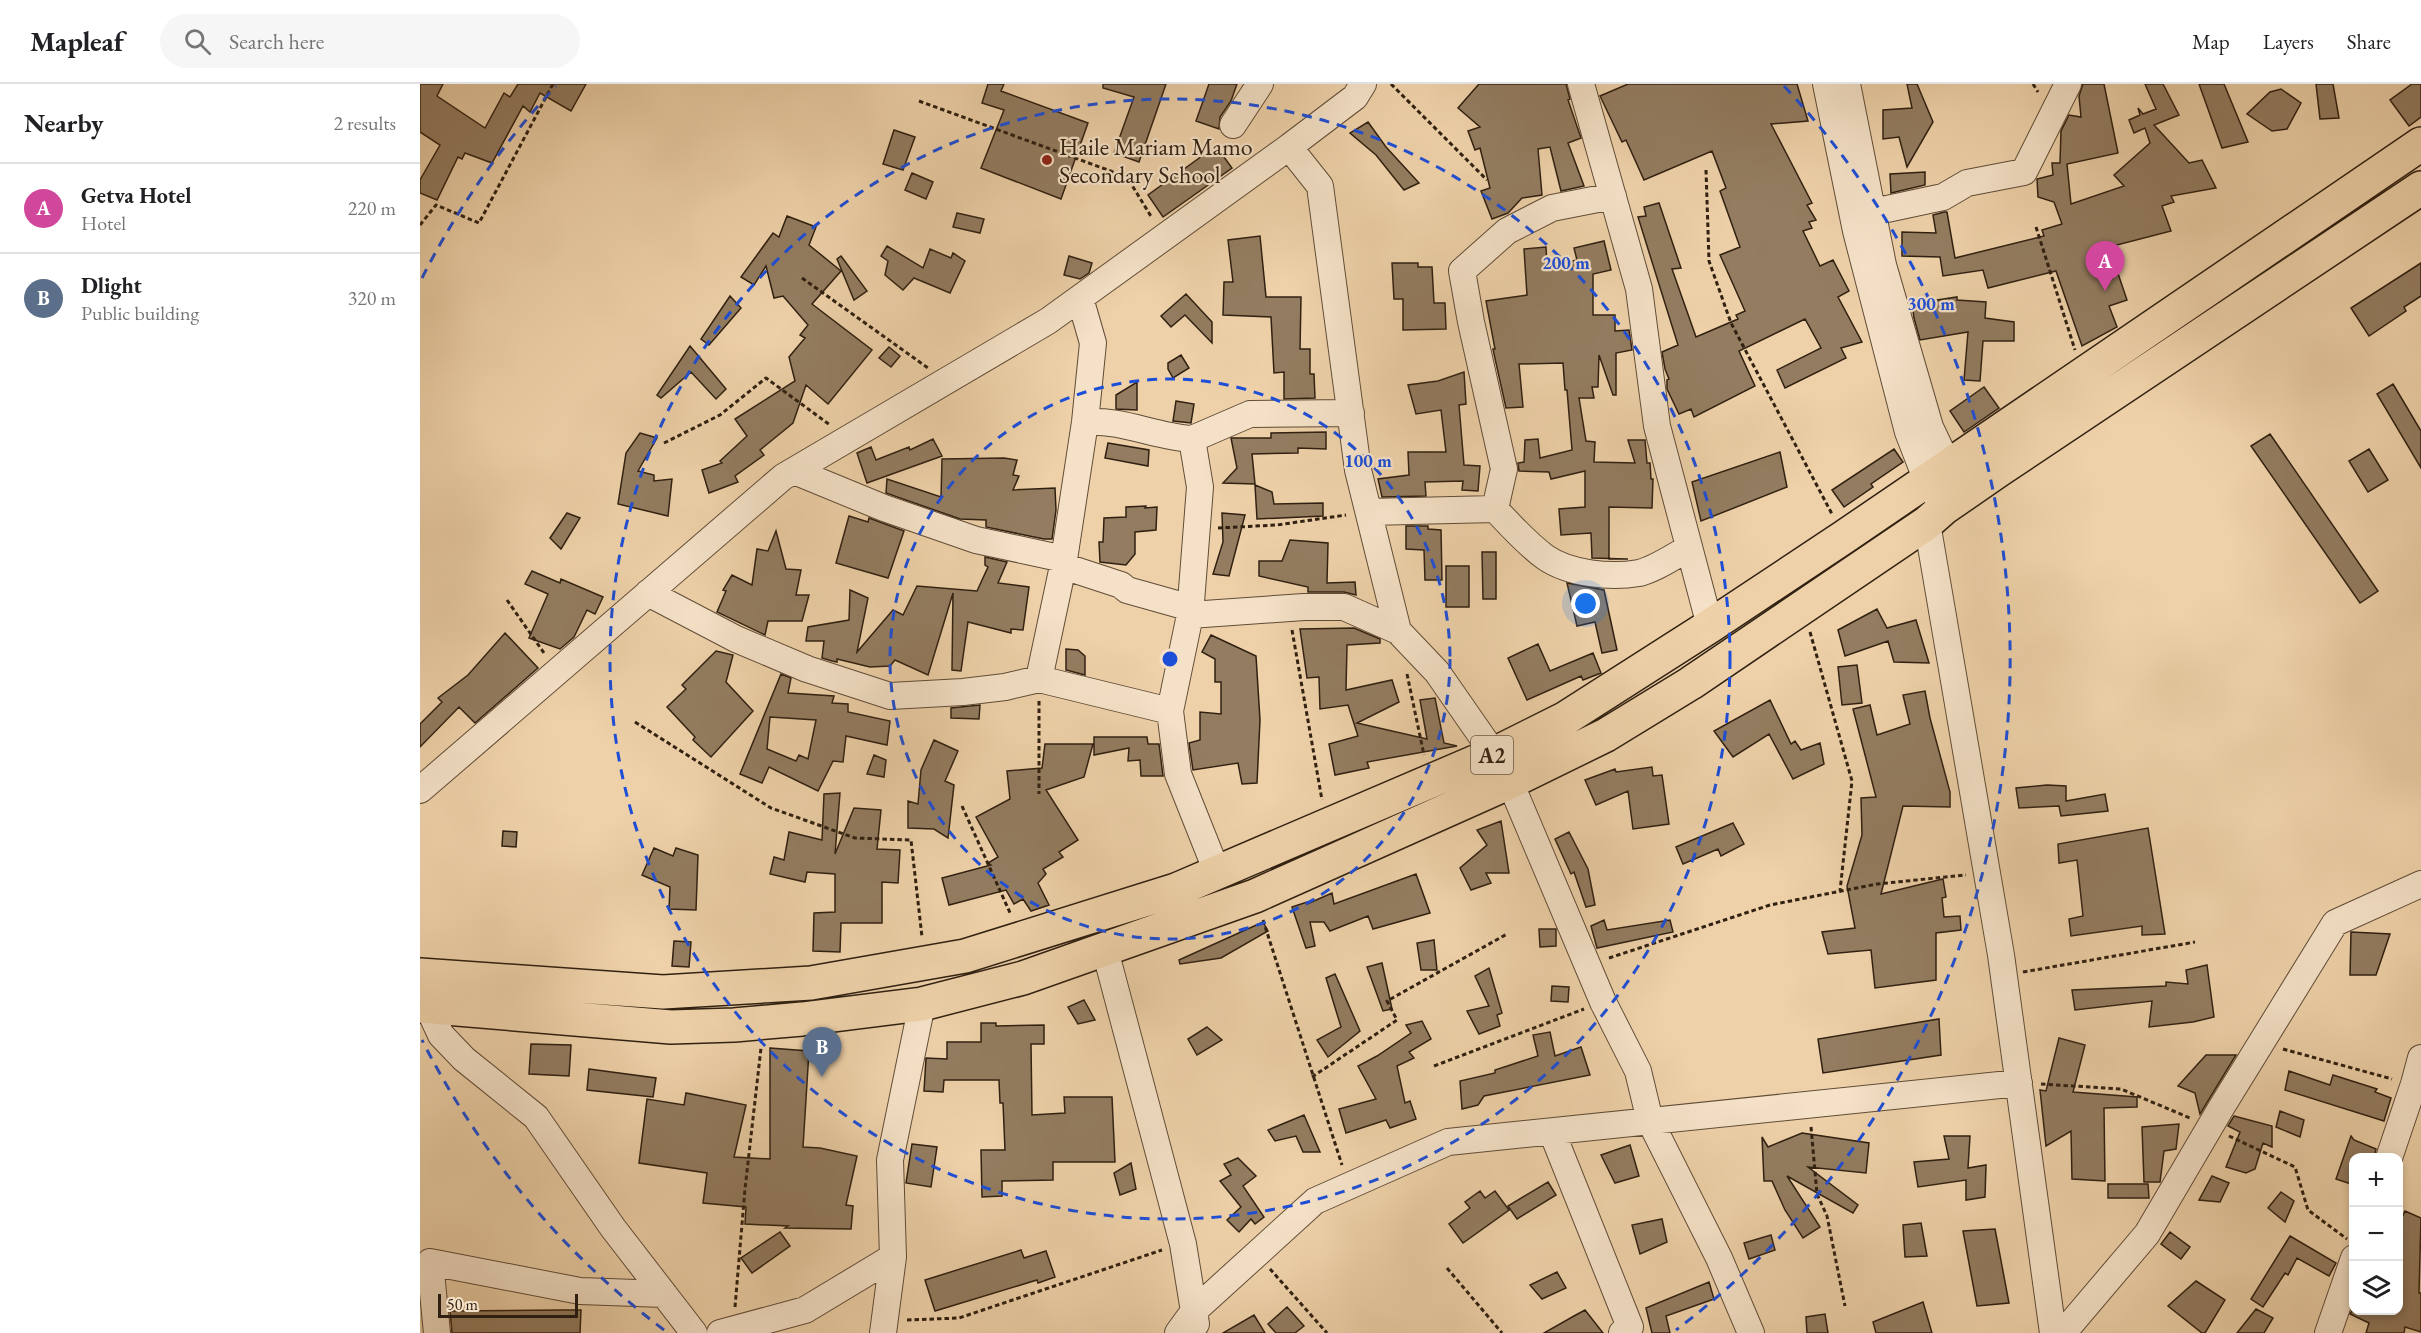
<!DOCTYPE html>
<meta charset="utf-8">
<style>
:root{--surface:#fff;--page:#f6f6f6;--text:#202124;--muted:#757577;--line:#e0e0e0;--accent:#1a73e8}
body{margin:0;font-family:"EB Garamond",serif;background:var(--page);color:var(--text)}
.controls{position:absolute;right:18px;bottom:18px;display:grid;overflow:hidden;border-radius:12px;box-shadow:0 3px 9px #0003}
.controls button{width:54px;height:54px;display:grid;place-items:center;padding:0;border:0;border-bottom:2px solid var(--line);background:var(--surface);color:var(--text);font:30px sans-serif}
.scale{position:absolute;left:18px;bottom:15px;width:140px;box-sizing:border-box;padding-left:6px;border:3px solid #302011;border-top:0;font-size:16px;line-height:21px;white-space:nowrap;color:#302011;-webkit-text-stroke:4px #f4e1c7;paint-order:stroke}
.you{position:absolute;left:1166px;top:520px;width:21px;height:21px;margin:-15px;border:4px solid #fff;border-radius:50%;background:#1a73e8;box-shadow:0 0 0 9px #1a73e833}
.badge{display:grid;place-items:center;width:39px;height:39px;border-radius:50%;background:var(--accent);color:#fff;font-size:20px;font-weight:700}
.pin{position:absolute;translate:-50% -50px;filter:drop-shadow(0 2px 3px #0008)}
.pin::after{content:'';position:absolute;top:32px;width:21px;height:18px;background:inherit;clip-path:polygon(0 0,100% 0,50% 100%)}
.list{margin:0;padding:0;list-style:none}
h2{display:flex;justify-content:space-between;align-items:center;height:78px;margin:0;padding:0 24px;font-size:26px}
h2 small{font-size:20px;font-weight:400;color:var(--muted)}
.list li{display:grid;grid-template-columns:39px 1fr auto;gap:18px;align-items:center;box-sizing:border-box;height:90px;padding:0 24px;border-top:2px solid var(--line)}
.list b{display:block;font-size:22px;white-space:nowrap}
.list p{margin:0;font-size:20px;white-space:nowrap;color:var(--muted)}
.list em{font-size:20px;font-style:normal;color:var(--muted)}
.icon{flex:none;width:33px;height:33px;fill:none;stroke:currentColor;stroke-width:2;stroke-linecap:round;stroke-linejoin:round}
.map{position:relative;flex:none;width:2001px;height:1249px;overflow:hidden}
header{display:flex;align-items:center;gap:36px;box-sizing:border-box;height:84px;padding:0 30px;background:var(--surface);border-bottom:2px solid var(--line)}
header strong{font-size:28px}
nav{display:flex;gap:33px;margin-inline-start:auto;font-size:21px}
.search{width:420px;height:54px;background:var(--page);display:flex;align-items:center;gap:15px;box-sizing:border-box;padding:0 21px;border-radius:33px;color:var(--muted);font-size:22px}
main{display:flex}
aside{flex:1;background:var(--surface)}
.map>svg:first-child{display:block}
.building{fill:#937c60;stroke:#302011;stroke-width:1.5;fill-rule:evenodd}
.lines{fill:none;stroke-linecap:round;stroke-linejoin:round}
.minor-casing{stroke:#604c37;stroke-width:28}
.highway-casing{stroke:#302011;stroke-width:36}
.path{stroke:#302011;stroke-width:3;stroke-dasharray:4.5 3;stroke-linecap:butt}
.minor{stroke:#f4e1c7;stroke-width:26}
.highway{stroke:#eed1a9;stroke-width:33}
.ring{fill:none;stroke:#1d4ed8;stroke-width:3;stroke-dasharray:10 8}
.poi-dot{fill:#8f2418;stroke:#f4e1c7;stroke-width:2}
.labels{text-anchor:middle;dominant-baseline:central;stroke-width:4.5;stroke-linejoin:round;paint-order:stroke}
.shield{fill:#f4e1c7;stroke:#6b5a48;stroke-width:1.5}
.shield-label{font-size:22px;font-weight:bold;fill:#302011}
.poi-label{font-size:24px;fill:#302011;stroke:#f4e1c7;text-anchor:start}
.centre{fill:#1d4ed8;stroke:#f4e1c7;stroke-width:3}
.ring-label{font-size:18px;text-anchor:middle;font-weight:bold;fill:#1d4ed8;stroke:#f4e1c7;stroke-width:4.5;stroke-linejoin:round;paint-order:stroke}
</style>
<header>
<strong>Mapleaf</strong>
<div class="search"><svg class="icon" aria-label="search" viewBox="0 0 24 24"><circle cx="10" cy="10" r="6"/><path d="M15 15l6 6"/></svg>Search here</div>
<nav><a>Map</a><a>Layers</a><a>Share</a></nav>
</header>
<main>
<aside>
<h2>Nearby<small>2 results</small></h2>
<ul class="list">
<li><span class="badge" style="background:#d1479c">A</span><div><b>Getva Hotel</b><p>Hotel</p></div><em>220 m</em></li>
<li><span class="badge" style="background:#5c6f8a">B</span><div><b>Dlight</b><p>Public building</p></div><em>320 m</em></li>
</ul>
</aside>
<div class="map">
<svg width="2001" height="1249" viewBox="0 0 2001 1249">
<rect width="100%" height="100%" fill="#eed1a9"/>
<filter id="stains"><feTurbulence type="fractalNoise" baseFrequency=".00333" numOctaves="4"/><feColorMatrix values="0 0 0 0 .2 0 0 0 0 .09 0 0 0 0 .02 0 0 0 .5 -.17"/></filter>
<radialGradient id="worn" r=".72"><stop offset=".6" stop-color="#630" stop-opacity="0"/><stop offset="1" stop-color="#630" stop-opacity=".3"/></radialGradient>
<path class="building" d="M0,0H23L17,12L65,44L84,9L90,13L98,0H166L151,27L120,9L110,28L103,22L72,79L45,69L42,75L38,73L17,116L0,109V96L20,61L0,48Z
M568,0H584L581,7L668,39L641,115L561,84L584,26L562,19Z
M683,0H746L719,78L694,69L714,13L683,4Z
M789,0H817L811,17L800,33L799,45L776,37Z
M1059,0H1146L1150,15L1148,16L1161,54L1148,59L1164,102L1141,107L1130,63L1118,65L1122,111L1102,114L1088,129L1072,135L1061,107L1070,104L1060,64L1055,66L1048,47L1060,43L1038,24Z
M1208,0H1377L1388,37L1351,40L1392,119L1387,121L1396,136L1389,138L1392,144L1383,147L1400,182L1413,176L1429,207L1418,213L1442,258L1421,264L1426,274L1365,304L1357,286L1401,264L1385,235L1319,267L1335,302L1274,333L1271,325L1259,330L1247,305V296L1249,295L1245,285L1242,268L1258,261L1218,133L1226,132L1224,123L1239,119L1261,184L1252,185L1276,253L1318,235L1316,231L1325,227L1300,171L1320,163L1300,107L1306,104L1292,67L1224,96L1206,56L1202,58L1180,12Z
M1487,0H1497L1513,38L1487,83L1479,53L1463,55V26L1492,24Z
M1663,0H1684L1698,69L1647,80L1651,120L1704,102L1694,91L1730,59L1725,44L1714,49L1709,36L1720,31L1718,24L1723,30L1736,25L1725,0H1743L1759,31L1734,41L1769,79L1782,76L1796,104L1751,112L1754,118L1742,122L1751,147L1689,163L1707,216L1689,222L1697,243L1662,262L1636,187L1568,204L1563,186L1523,192L1520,173L1482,172V148L1516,149L1513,131L1524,128H1527L1535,174L1624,152L1622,146L1642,140L1634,118L1618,113L1617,95L1633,91L1632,79H1640L1641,47L1649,31L1661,33L1659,12Z
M1779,0H1804L1828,58L1802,64Z
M1896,0H1913L1919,34L1900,35Z
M1992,0H2001V33L1989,42L1970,16Z
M1861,5L1881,19L1867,45L1852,47L1827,30L1850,8Z
M948,38L966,63L999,99L984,106L956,71L930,49Z
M474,46L495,53L483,86L463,80Z
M796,62L812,84L743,133L728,111Z
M1505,88V101L1471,109L1470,90Z
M492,89L513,98L506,115L485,106Z
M537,129L564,135L560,149L533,143Z
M367,132L396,143L389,161L421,187L392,220L452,266L408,320L386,301L373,339L340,366L344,371L315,392L318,398L289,409L282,386L302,379L300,377L327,352L315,335L375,297L369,273L385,254L380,251L388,241L363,212L354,214L346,182L334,201L321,193L353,149L359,153Z
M840,152L846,213H881L880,265H890V290H894L895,314L864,315V288L854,289L851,233L803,231L804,198H813L808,156Z
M1184,157L1191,186L1173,190V231H1195V247L1209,246L1212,266L1196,269V311H1193L1179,271L1178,303H1172L1174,314H1159L1166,357L1175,358L1174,378L1215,379L1208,356H1225L1227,379H1230L1231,395H1233L1232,424L1189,423V475H1208H1207L1172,474L1171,449L1141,451L1139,425L1165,423V387L1131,395L1129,388L1099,387L1098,379L1104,378L1105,356L1118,355L1120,374L1152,366L1147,306H1145L1143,279L1099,280L1103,323L1086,324L1074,270L1073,265H1075L1066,217L1107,211L1104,165L1126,163L1127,183L1157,176L1154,164Z
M467,162L503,184L510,165L531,174L533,169L545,177L530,209L494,194L483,206L465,191L468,177L461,172Z
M421,172L447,207L434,216L417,175Z
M649,172L672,179L669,189L660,195L644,191Z
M972,179H998V183H1012L1014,219H1025L1026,245L983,246V215H974Z
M2001,179V212L1984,223L1986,227L1949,252L1931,224Z
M766,210L792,238V259L765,231L751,243L741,232Z
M310,212L321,224L289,261L281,255Z
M1537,213V216L1566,218L1565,234L1594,238V257H1563L1560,297L1544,296L1548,248L1500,256L1494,234L1492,220Z
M270,262L306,305L296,315L271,288L241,314L237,311Z
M469,263L480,272L471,283L459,274Z
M761,271L769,284L753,294L748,285V279Z
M1044,288L1046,320L1039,321L1044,381L1060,382L1058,407L1042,406L1043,397L1005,398L1006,412L962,413L958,395L989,391L988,368H1026L1021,326L996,330L988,301L1018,297Z
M717,298V326L696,325V311Z
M1973,300L2001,347V384L1957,310Z
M1564,303L1579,324L1544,348L1530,327Z
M756,317L774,320L771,339L753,337Z
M906,348V365L878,364V369L832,370L835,400L803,399L817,384L811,354H851V349Z
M220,349L237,354L218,387L234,391V397L252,395L248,432L198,420L206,369Z
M1850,350L1958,507L1940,519L1831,362Z
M513,355L522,372L447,399L437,369L451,363L456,376L489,363L490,366Z
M688,359L729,366L728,382L685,374Z
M1474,365L1483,378L1451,400L1453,403L1424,423L1412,406Z
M1949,365L1968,396L1948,408L1929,377Z
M1360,368L1367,403L1281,437L1272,398Z
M584,374L597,376L593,391L599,392L593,406L635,404L636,426L632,455H624L566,443V436L540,435L466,409L467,395L521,413L522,375Z
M835,401L852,408L854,420L903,419V432L837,435Z
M726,422L725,424L737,423L736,446L715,448V470L706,481L680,478L679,458H683L684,434L706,433V423Z
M147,429L160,434L141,465L130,454Z
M802,429L825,431L809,492L793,490L803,458Z
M429,432L448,438L449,434L484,447L468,494L416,479Z
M986,442H1008V445L1021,446L1022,496H1005L1004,466L986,465Z
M356,447L366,485L381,486L376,511H389L382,537H348L345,551L297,528L306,507L303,506L312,491L332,501L337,465L348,467Z
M870,456L908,459L907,499L935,498L936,511L924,508H888V503L839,492V477H862Z
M1062,468H1076V515H1063Z
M565,473L587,478L578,499L609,503L603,546L591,545V549L548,538L541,587L532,586L533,509L508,591L475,576L470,582L450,583L417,575V578L412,577L402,574L404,557H386L388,543L429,536L430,506L448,514L437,568L473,526L483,531L497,502L557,507L568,483L565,481Z
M1026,482H1049V523H1026Z
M112,487L140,499L141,495L183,513L175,530L167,526L154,553L140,565L109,554L128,510L105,500Z
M1147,499L1184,506L1197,566L1182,569L1175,538L1157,542Z
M1457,525L1467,544L1496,536L1509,579L1474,578L1468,557L1425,572L1418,546Z
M934,544L960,555V559L927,561L926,606L972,596L979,618L937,639L1007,655L1000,616L1015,614L1024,659L1037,662L947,678L949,684L915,691L909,660L938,652L928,621L900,625L899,593L887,594L880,545Z
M85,549L118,584L55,639L39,623L0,663V640L22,618L18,614L48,591Z
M791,551L836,572L840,636L837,699L822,700L818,679L773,686L769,659L780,656V628L801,630V598H795V575L782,568Z
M1118,560L1130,587L1173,569L1181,589L1163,596L1161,592L1107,616L1088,574Z
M646,565L658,566L665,572V591L646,586Z
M296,567L313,571L306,598L333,627L291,673L273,656L275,653L247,623L266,605L262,601Z
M1437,581L1442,619L1422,621L1418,583Z
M361,590L371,594L368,609L414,612L412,619L428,620V628L470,637L467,661L426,652L423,678L413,677L398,707L349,683L342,699L320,690ZM350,633L396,636L388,675L379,671L376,677L347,665Z
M1505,607L1510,634L1530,708V723L1483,722L1461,810L1523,795L1526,813L1522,814L1524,833L1540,832L1541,846L1516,849V896L1455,904L1451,866L1408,870L1402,848L1435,844L1427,802L1442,751L1441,714L1456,713L1433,625L1450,621L1457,651L1490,640L1483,611Z
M1350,616L1371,660L1375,657L1381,666L1400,659L1404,680L1373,695L1349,650L1313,673L1294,647Z
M560,621L559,635L531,634V624Z
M674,653H727L728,660H739L743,692H721L720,676L708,677L709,664L674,671Z
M514,656L538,667L525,697L534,701L528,754L514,745L488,744V717L498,720L501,686Z
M625,660H673L664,693L626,706L658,756L639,768L643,773L623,785L626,790L618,799L629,821L611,827L603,815L594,820L586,806L529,821L522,794L571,781L568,779L578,773L556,733L590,715L587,687L622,684Z
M454,671L466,676L464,693L447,690Z
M1232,683L1233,692L1242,691L1249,740L1213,745L1208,707L1176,721L1165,696L1195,685L1196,688Z
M1627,701L1646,702V717L1685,710L1688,727L1641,732L1639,722L1599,724L1596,704Z
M420,709L415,770L434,724L461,726L457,765L480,766L478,799L462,798V839H421L420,868L393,867L394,829L415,828V790L387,788L385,798L350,790L354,773L364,776L369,748L402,756L404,710Z
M1081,737L1089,789H1066L1071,799L1051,806L1040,784L1067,761L1057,746Z
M1313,739L1324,760L1301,772L1298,765L1263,780L1256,763Z
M1728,744L1745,850L1722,851V842L1651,852L1649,835L1663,832L1657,776L1639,779L1638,760Z
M83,747L97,748L96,763L82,762Z
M1149,748L1168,785L1175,821L1166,823L1154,788L1151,790L1135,755Z
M234,764L253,772L256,764L278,771L276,826L249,825L250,803L222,791Z
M996,790L1010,829L953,845L948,832L910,847L904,838H890L895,862L886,864L872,823L887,818V820L912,809L914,820Z
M1184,836L1187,846L1250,836L1253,848L1177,864L1171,842Z
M843,838L848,847L801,874L760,880L759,876Z
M1119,845H1136V862L1120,863Z
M1931,848L1970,850L1956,891H1930Z
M1014,856L1017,886H1001L997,859Z
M254,857L271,858L269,883L252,882Z
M962,879L972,925L963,927L947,883Z
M1787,881L1794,933L1773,938L1729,943L1732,917L1655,926L1652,906L1746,902V898L1768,900L1766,886Z
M1069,884L1082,929L1077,931L1080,942L1059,950L1047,927L1069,922L1055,892Z
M915,890L940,947L908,973L897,956L921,943L906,894Z
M1132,902L1149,903L1148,918L1131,917Z
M664,916L675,936L658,940L648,923Z
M1519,935L1521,971L1403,989L1398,955Z
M1002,937L1011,955L989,968L994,974L977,982L985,1019L990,1017L996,1035L970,1044L966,1036L926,1049L919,1025L956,1015L938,982L957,972L991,949L986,941Z
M561,939H576V942L624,941V960H611L612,1031L645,1029L644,1013H692L695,1078H633V1096L582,1097V1112L562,1113L561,1066H585L583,1019H580L579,996H524L523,1008L504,1007L506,974L527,975V958H561Z
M787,943L802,956L777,971L768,955Z
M1130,948L1135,972L1161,963L1170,991L1064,1012L1058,1021L1042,1025L1040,997L1075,989V986L1118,972L1113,951Z
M1639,954L1665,961L1653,1008L1717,1013V1023L1684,1024L1685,1097L1652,1095L1651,1047L1626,1062L1620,1006L1626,1007Z
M111,960L151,961L149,992L109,990Z
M350,964L389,967L383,1063L400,1064L437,1072L426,1121L433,1122L431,1145L365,1144L368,1142L325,1140L326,1123L283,1119L287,1089L219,1079L227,1015L264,1021L266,1009L326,1021L314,1073L350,1075Z
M1786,971H1816L1780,1030L1775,1009L1758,1002Z
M169,985L236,994L233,1013L167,1006Z
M1869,987L1910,1001L1913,991L1957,1005L1955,1008L1971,1014L1964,1037L1865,1006Z
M1860,1027L1884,1036L1880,1053L1856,1043Z
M884,1031L900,1068H883L876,1052L855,1057L848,1046Z
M1814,1032L1852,1042V1063L1843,1059L1835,1085L1826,1089L1806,1083L1820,1048L1808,1042Z
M1759,1040L1756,1065L1744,1067L1740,1098H1724L1722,1043Z
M1382,1049L1449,1059L1446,1089L1388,1083L1438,1121L1433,1129L1367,1092L1400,1143L1383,1154L1365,1126L1352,1097H1344L1342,1053L1348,1063Z
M1524,1052H1550L1548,1084L1566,1081L1565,1113L1546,1116V1096L1498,1103L1494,1078L1529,1075Z
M1931,1052L1934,1056L1956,1065L1954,1074H1934V1101L1916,1095Z
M492,1060L517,1063L511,1103L486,1099Z
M1210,1061L1219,1092L1195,1099L1181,1071Z
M818,1074L836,1092L823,1102L844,1133L835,1140L831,1135L819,1148L807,1136L821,1123L800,1097L811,1091L804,1080Z
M711,1079L716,1105L700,1111L694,1089Z
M1792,1092L1809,1099L1800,1118L1779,1116Z
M1128,1098L1136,1111L1097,1135L1088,1122Z
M1688,1100H1728L1729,1114H1688Z
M1060,1107L1065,1114L1075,1107L1089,1126L1043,1159L1029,1140L1050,1124L1045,1118Z
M1861,1108L1874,1117L1865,1138L1848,1124Z
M1985,1127L2001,1134L1999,1209H2001V1248L1985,1243L1984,1249H1946L1949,1239L1930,1230L1932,1227H1978V1142Z
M1242,1135L1247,1158L1220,1170L1212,1141Z
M1501,1139L1507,1172L1485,1173L1483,1141Z
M1575,1145L1589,1219L1557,1222L1543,1147Z
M360,1148L370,1162L332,1189L321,1174Z
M1750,1148L1770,1163L1761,1175L1741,1160Z
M1351,1151L1355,1166L1329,1175L1324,1159Z
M1870,1152L1916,1179L1909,1192L1877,1174L1868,1191L1865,1189L1843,1223L1831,1215Z
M601,1166L604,1174L626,1167L635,1193L618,1199L617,1196L515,1227L505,1196Z
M1137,1188L1146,1204L1122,1215L1110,1201Z
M1776,1197L1805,1216L1785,1249H1782L1748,1222Z
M1289,1198L1294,1215L1246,1232L1250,1249H1232L1226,1224Z
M1503,1218L1512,1249H1456L1453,1238Z
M867,1223L884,1242L875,1249H856L848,1240Z
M1836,1225L1853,1234L1844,1249H1817Z
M140,1226H161L160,1249H32L30,1227Z
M1165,1226L1183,1249H1124L1154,1232Z
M1405,1230L1408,1249H1387L1386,1233Z
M834,1231L845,1249H803Z"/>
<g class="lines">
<g class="minor-casing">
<path id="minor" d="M1161,0L1219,205L1237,342L1290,542
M1406,0L1436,147L1488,348L1507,397L1515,410
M1427,0L1463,181L1510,343L1536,398
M813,41L840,0
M869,63L900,102L938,386L978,547L1017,588L1074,670
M1453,128L1523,113L1547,99L1604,88L1648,0
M665,338C701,335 736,353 772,355
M374,387L464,424L556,456L644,475
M1075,425L1084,385L1051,238L1042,187L1087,147L1132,124L1193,112
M949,428L1075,425C1091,442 1107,460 1125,473C1149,490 1191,494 1219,489C1236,485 1254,472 1269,464
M1507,439L1581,871L1633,1249
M643,482L665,338L673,259L660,214
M228,509L316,555L387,585L470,612L543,608L585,603L619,595
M770,531L780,403L772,355L830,330L931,329
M750,627L619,595L643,482L701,501L707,506L771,524
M1090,698L1183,918L1218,987L1230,1037L1299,1174L1331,1249
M0,706L363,393L628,237L869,63L935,13L943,0
M797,788L758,690L750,627L770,531L884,523H924L978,547
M685,866L763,1160L776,1240
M10,906L8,923L21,951L44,975L116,1033L193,1144L274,1249
M1132,1048L1210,1243L1202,1249
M1969,1074L1994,1000L2001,974
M17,1249L10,1178L160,1207L244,1210
M300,1249L385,1226L473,1173
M463,1249L473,1173L470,1076L502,920
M758,1249L774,1227L895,1117L1028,1058L1599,999
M1643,1249L1727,1150L1801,1024L1915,839L2001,800
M1908,1249L1934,1174"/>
</g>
<g class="highway-casing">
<path id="highway" d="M0,891L243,908L391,899L545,872L756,806L1074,670L1146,634L1290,542L1424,453L2001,60
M0,922L251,943L314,941L382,935L502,920L603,894L835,812L1090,698L1186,651L1271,599L1507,439L1524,424L1579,386L2001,104"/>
</g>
<path class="path" d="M971,0L1067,96
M1613,0L1618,8
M499,17L707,93L732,134
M1286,86L1289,177L1311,239L1412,430
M0,141L16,121L59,139L133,0
M1616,143L1655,266
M382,194L508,284
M244,359L300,331L346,294L410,341
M798,444L857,441L926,431
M87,516L124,569
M872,546L902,716
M1390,548L1432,697L1420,807
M987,590L1004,671
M619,617V710
M215,638L351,724L435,754L491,756L502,853
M542,722L591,831
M843,836L922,1081
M1189,874L1350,821L1457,800L1546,791
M1603,888L1775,858
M1863,965L1972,995
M1014,982L1164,925
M892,993L977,936L967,917L1087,850
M1621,1000L1701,1005L1770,1034
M1391,1043L1397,1110L1407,1132L1425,1222
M1809,1052L1875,1083L1888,1126L1927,1155
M1027,1184L1082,1249
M850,1185L907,1249
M315,1223L325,1105L341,964
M487,1236L539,1234L742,1166"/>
<use href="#minor" class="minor"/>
<use href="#highway" class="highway"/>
</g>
<g class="ring">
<circle cx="750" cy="575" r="280"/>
<circle cx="750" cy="575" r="560"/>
<path d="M244 1246A840 840 0 0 1 2 956M2 194A840 840 0 0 1 136 2M1364 2A840 840 0 0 1 1256 1246"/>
</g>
<circle class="poi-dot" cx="627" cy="76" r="6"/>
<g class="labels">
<rect class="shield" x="1051" y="652" width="42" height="38" rx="4.5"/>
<g class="shield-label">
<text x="1072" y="671">A2</text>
</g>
<g class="poi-label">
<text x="639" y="62">Haile Mariam Mamo<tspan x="639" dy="28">Secondary School</tspan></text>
</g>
</g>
<circle cx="750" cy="575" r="9" class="centre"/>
<g class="ring-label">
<text x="1146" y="185">200 m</text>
<text x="1511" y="226">300 m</text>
<text x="948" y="383">100 m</text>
</g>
<rect width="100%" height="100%" filter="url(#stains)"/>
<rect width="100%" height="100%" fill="url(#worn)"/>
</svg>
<div class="controls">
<button>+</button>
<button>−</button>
<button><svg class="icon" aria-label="layers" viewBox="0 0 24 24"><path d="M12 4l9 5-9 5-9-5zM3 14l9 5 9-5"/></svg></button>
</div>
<div class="scale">50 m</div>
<div class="you"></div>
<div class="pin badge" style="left:1685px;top:207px;background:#d1479c">A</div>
<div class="pin badge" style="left:402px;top:993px;background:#5c6f8a">B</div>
</div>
</main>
